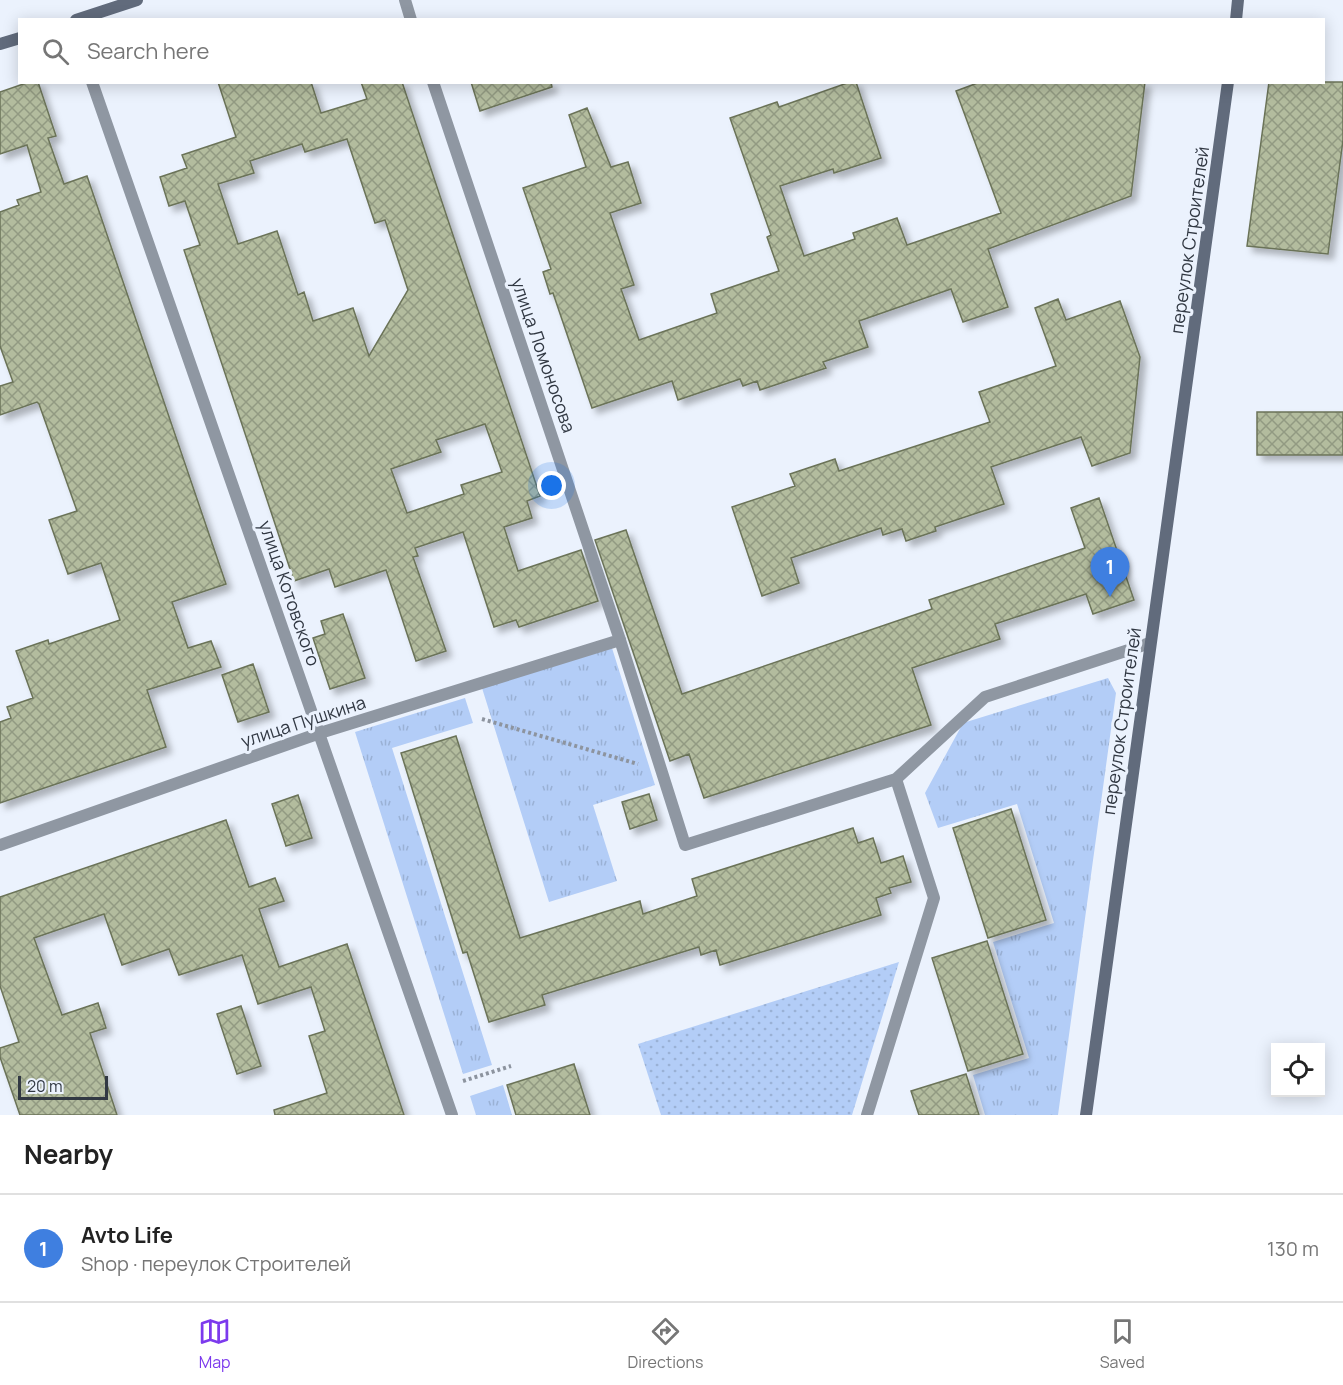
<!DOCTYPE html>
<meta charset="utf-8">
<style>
:root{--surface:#fff;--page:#f6f6f6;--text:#222;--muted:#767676;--line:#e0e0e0;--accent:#7c3aed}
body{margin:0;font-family:Manrope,sans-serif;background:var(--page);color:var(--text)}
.controls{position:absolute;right:18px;bottom:18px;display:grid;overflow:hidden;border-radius:0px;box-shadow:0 3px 15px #0003}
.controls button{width:54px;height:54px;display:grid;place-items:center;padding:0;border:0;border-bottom:2px solid var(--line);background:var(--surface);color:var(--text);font:30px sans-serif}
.scale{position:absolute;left:18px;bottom:15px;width:90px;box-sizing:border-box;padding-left:6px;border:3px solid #313843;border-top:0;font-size:16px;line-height:21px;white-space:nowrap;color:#313843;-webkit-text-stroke:4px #ebf2fd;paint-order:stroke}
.you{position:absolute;left:552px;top:486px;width:21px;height:21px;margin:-15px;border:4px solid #fff;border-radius:50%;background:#1a73e8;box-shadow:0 0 0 9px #1a73e833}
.badge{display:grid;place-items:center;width:39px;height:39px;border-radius:50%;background:var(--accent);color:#fff;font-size:20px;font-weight:700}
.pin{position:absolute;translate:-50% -50px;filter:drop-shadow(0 2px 3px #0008)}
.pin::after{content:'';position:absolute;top:32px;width:21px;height:18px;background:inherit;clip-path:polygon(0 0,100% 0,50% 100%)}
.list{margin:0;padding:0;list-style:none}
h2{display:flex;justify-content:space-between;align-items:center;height:78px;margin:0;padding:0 24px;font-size:26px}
h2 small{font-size:20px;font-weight:400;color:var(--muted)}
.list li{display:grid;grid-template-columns:39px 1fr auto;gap:18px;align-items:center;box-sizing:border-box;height:108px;padding:0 24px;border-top:2px solid var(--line)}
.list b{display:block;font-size:22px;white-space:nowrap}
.list p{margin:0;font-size:20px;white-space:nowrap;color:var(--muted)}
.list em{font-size:20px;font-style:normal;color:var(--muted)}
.icon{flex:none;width:33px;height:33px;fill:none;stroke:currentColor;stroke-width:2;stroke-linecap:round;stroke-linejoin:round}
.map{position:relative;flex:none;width:1343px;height:1115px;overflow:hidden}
.search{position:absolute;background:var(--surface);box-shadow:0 3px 15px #0003;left:18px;right:18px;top:18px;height:66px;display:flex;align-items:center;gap:15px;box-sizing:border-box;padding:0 21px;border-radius:0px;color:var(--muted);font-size:22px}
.sheet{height:186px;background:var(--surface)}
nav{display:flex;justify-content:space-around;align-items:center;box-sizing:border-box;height:84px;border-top:2px solid var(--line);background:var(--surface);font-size:16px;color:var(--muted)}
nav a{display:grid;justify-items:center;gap:3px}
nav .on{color:var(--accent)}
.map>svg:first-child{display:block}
.grass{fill:url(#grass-tufts)}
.park{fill:url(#park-dots)}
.building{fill:url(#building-cross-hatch);stroke:#6b7358;stroke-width:1.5;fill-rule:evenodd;filter:url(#shadow)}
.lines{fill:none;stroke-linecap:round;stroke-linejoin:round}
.path{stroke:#8d949f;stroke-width:4;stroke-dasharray:3 3;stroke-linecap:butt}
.lane{stroke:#8f97a2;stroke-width:12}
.street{stroke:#8f97a2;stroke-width:12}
.secondary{stroke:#616b7c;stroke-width:12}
.labels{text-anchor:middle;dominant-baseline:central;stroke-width:6;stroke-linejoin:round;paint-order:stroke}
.street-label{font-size:18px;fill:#313843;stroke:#ebf2fd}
</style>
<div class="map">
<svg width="1343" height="1115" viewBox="0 0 1343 1115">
<defs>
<pattern id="grass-tufts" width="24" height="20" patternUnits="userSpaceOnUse" patternTransform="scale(1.5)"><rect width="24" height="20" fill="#b3cdf7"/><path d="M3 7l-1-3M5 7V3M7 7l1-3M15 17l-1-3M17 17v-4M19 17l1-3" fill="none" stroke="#9ab1d5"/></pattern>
<pattern id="park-dots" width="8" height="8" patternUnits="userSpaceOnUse" patternTransform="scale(1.5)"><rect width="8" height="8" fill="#b3cdf7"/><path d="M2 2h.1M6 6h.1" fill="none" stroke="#9ab1d5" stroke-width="1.8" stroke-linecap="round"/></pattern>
<pattern id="building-cross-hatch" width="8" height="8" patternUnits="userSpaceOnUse" patternTransform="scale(1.5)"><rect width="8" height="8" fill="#b3bc9e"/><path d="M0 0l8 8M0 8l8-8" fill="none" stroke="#929a82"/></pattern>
<filter id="shadow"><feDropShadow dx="5.5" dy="5.5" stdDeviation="3" flood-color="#0004"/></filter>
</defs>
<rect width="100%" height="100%" fill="#ebf2fd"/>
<path class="grass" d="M612,648L655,785L593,805L617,881L549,902L482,688Z
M1108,678L1116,693L1058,1115H985L973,1075L1029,1058L993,942L1054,923L1017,804L938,828L925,793L963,723Z
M465,698L473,723L392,748L492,1065L463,1074L355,732Z
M503,1085L512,1115H476L470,1096Z"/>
<path class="park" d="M899,962L852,1115H661L638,1044Z"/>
<path class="building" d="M29,82H38L56,136L48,138L64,184L87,176L226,584L172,602L188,648L211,641L221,667L147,690L166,747L0,803V722L11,718L7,707L33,698L16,651L48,640L49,644L120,620L101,563L68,574L49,520L77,511L39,404L37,402L0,415V386L13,382L0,346V212L19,205L17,200L41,192L27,145L0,154V92Z
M218,82H311L321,113L367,99L361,82H402L540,496L527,501L532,518L504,527L518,571L581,550L598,601L519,627L516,620L494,627L463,532L415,548L418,556L413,557L446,651L416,661L386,570L335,587L329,569L294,581L184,250L200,245L185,201L169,206L160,177L187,168L182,155L236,137ZM347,139L375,223L385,220L408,290L369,356L353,308L313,321L304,292L298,295L277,231L238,244L218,184L254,173L250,161L302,144L305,152ZM485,424L502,472L461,485L464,494L407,513L391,469L441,452L436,440Z
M471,82H551L552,87L480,111Z
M850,82H856L881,158L834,173L833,169L780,186L804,256L855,239L853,233L897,218L907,245L1001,213L956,91L980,82H1145L1131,196L988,249L1008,307L963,322L951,289L859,321L868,347L823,362L826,368L760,390L757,381L743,386L740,379L678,400L672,381L592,408L553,293L550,294L543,272L551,269L523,188L586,167L569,115L587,108L611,167L628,162L641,203L610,213L634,285L621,289L639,340L717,313L711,294L779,271L767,237L771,235L730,118L777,102L779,107Z
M1269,82H1343V140L1328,254L1247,246Z
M1058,299L1066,320L1120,301L1140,357L1130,453L1092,466L1081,437L991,467L1004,504L935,527L936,531L906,541L902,529L883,535L881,528L791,558L799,583L762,596L732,507L795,486L790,474L835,459L839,471L990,422L979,392L1056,366L1035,308Z
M1257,412H1343V455H1257Z
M1099,498L1134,600L1093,614L1086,594L995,624L1000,639L912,668L931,725L704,798L689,754L670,761L595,540L626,530L682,694L932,609L929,600L1085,548L1071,508Z
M343,614L365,678L330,689L313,638L325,634L321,621Z
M253,664L269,712L238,722L222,675Z
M456,736L520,938L640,901L643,914L697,896L692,879L853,828L858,843L873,838L881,863L903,856L911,882L889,888L891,893L876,898L881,915L720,965L716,950L701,955L699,947L542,995L545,1005L489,1022L467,952L463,953L401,753Z
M649,794L657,820L630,829L622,802Z
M298,795L312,838L286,846L272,804Z
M1011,809L1046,920L988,938L953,828Z
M226,820L249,887L275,878L284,901L259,909L279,967L347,944L404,1115H275L274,1110L327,1093L309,1036L325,1031L311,987L258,1004L242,955L179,975L169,949L122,965L104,914L34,938L62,1015L98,1003L106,1028L90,1033L117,1115H20L0,1057V1048L19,1042L0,986V897Z
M987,941L1023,1054L968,1071L932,958Z
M241,1006L261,1066L237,1074L217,1014Z
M574,1064L590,1115H516L507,1085Z
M966,1074L979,1115H919L911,1091Z"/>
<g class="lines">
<path class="path" d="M482,719L638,764
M463,1081L511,1066"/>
<path class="lane" d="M620,640L685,845L896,779L985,697L1150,643
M867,1115L934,898L896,779"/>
<path class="street" d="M405,0L411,20
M92,82L452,1115
M0,845L320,733L620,640L433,82"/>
<path class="secondary" d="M76,20L137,0
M1236,20L1238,0
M0,44L20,38
M1086,1115L1228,82"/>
</g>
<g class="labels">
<g class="street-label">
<text transform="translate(1189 240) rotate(-82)">переулок Строителей</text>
<text transform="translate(544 355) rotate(71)">улица Ломоносова</text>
<text transform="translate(290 593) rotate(71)">улица Котовского</text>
<text transform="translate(303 721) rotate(-18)">улица Пушкина</text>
<text transform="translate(1121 721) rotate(-82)">переулок Строителей</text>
</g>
</g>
</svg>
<div class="controls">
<button><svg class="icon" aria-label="locate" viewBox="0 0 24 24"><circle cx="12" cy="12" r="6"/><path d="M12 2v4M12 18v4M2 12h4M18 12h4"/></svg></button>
</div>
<div class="scale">20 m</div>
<div class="you"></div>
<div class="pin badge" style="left:1110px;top:597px;background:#3f7fe0">1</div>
<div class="search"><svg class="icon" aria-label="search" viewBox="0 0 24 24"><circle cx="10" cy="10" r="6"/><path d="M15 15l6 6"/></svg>Search here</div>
</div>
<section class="sheet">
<h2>Nearby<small></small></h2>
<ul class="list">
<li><span class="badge" style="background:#3f7fe0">1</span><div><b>Avto Life</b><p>Shop · переулок Строителей</p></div><em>130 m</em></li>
</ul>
</section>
<nav>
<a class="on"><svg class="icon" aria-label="map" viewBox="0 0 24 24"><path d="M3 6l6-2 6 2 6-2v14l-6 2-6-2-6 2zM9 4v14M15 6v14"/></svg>Map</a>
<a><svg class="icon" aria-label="directions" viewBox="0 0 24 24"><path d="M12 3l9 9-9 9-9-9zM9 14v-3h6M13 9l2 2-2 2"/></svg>Directions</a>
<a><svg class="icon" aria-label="saved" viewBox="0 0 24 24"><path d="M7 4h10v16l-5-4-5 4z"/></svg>Saved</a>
</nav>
